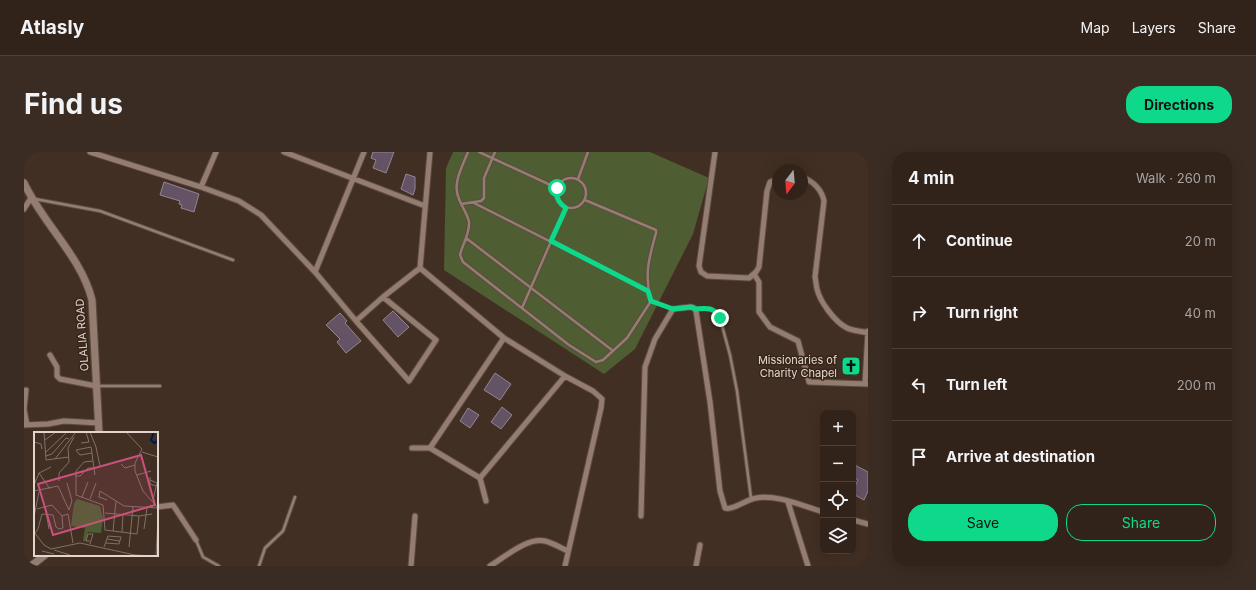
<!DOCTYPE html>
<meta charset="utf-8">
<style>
:root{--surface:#32231a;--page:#3a2b23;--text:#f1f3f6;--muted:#a8a4a2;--line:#4d4039;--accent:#0ed98a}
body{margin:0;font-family:Inter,sans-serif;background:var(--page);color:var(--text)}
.controls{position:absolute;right:12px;bottom:12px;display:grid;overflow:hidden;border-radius:8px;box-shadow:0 4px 16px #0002}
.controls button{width:36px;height:36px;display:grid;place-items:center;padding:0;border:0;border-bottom:1px solid var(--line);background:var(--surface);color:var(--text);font:20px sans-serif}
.compass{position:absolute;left:748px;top:12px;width:36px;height:36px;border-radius:50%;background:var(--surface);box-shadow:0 4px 16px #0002;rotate:196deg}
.stop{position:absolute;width:12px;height:12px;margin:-9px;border:3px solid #0ed98a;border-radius:50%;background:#fff}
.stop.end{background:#0ed98a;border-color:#fff;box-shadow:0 1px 4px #0008}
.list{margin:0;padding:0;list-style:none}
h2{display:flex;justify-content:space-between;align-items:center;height:52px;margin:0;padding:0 16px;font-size:17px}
h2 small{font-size:13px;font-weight:400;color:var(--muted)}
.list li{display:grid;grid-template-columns:26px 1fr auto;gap:12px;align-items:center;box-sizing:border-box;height:72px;padding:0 16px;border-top:1px solid var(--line)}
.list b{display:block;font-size:15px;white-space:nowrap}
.list em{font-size:13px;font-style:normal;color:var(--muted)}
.actions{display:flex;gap:8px;padding:12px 16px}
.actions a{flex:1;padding:9px 0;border:1px solid var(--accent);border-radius:16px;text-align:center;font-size:14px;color:var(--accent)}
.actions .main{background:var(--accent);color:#111}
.icon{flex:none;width:22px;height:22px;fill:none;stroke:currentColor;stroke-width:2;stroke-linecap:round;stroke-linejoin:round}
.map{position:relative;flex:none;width:844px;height:414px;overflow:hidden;border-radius:16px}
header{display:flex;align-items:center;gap:24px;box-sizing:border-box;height:56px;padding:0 20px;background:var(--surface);border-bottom:1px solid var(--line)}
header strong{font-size:19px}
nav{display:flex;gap:22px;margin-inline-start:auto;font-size:14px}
.intro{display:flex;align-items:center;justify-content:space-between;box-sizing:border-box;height:96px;padding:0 24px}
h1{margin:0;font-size:28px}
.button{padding:10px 18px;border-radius:16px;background:var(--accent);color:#111;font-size:14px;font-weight:700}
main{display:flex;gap:24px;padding:0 24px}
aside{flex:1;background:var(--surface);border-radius:16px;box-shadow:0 4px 16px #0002}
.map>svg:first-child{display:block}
.green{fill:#4f5d32}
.building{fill:#645365;stroke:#958396}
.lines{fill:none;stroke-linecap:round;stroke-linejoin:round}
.service-casing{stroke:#5c4b41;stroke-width:4.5}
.minor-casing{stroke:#5c4b41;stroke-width:7}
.secondary-casing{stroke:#5c4b41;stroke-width:9}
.service{stroke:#947d70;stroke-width:2.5}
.minor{stroke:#947d70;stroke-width:5}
.secondary{stroke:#947d70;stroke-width:7}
.route{stroke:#0ed98a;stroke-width:5}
.labels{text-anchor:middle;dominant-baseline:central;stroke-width:3;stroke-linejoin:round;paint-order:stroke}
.street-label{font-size:11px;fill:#e1d5cd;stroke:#372519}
.poi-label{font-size:11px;fill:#e1d5cd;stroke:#372519;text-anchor:end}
.inset-river{fill:none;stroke:#011945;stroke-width:2}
.inset-road{fill:none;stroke:#827167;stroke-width:1}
.view{fill:#cb517d;fill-opacity:0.15;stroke:#cb517d;stroke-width:2}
.inset-edge{fill:none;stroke:#e1d5cd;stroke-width:2}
</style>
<header>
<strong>Atlasly</strong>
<nav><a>Map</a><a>Layers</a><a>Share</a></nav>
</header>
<div class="intro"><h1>Find us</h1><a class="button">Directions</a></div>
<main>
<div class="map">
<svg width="844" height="414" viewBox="0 0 844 414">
<rect width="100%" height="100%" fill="#422f23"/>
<path class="green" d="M429,0H626L685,26L669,82L611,197L580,222L420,118L422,16Z"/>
<path class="building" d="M349,0H370L362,21L349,16L352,8L347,6Z
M382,22L391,25V37L389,43L377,37Z
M140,30L175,42L170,60L157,56L158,53L155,52L156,49L136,43Z
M369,159L385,175L374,185L359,168Z
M316,161L323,169L321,171L337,189L322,201L313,190L316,187L302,173Z
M821,206L833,207V223L820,222Z
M471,221L487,232L476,248L460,238Z
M478,255L488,263L477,277L467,270Z
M444,256L455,263L446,276L436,269Z
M829,312L844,320V339L840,348L829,342V338L834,328L829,325Z"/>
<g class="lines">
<g class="service-casing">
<path id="service" d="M444,0C438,15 428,32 435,47C438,55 444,63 445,70C446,82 438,93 436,103L439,110L545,193L572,210L579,208L603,186L627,149
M455,0L533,36
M532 41a15 15 0 1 1 30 0a15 15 0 1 1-30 0Z
M554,27L564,0
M11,47L76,59L209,108
M561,48L632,78V81C625,105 620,124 627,149L649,157
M448,50L624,139
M437,52L457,49L460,46V26L471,0
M442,86L588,198
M498,156L542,55
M671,157C682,156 691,155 696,166L706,203L713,239L727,346
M74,234H136
M172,388L179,405L195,414
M235,414L241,396L259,379L271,345"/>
</g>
<g class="minor-casing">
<path id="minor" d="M66,0L177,35L215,49L237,63L291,120L332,169L385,229L412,188L359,145
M260,0L401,54
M406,0L396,116L480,186L541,224L569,239L578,247L577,256L541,414
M691,0L675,114L677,120L683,124L725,126L732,120L735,115L743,39L746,30L754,27
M778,25C789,29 798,38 800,49L791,125C792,129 792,133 793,137C796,150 811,170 823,176C829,179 837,179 844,181
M177,35L192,0
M0,57L7,46
M291,120L340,0
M730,122L735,130V160L746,175L774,189L785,230L844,232
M332,169L359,145L396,116
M26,203L33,215V224L36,227L72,234
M841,232L844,179
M2,238L0,257L3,273
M0,273L24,272L40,269L75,271
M388,296H406L456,326L462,349
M406,296L480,186
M456,326L541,224
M764,350L784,414
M133,355L149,353L172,388
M617,364L621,215L631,187L649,157L666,155L670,156L672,159L686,250L696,339L701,356C708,359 723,347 732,346C753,342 779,354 799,360
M829,368L844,372
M387,414L391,364
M466,414C481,405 503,385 521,389C529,391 537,396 544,399
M672,414L676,393"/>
</g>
<g class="secondary-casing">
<path id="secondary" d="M0,31C19,72 57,104 68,148L75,281
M7,414L21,403"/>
</g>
<use href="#service" class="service"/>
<use href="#minor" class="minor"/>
<use href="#secondary" class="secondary"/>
</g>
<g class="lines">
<path class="route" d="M533,36C531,45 534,51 542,56L527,89L624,139L627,149L649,157L668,155L671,157C682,156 691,155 696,166"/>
</g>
<defs>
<g id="church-square" transform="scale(1)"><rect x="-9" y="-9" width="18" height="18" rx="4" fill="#0ed98a" stroke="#372519"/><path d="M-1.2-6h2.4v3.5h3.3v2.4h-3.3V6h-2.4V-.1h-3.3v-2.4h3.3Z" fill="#111"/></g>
</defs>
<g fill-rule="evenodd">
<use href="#church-square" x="827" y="214"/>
</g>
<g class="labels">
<g class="street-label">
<text transform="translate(58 183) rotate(-94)">OLALIA ROAD</text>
</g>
<g class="poi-label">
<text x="813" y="208">Missionaries of<tspan x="813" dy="13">Charity Chapel</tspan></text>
</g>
</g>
<g transform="translate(10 280)">
<rect width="124" height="124" fill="#422f23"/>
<path d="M43,67L66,74L69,86L67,101L54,100L52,109H49L51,96L37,94L40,71Z" fill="#4f5d32"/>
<path class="inset-river" d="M120,0L117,8L120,11L124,9"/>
<path class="inset-road" d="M10,0L12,28L35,25M56,0L62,15L66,34M92,0L108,17L101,31V39L109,59L124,76M11,8L22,0M0,10L7,12L8,17M47,11L55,10L52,0M12,20L33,0M108,20L124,25M58,21L46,23L42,18L57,15L58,21L59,29L61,43M12,24L18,22L32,6L35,7M21,27L42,0M59,29L50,30L42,39V63L69,73L71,98L103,102L105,84M87,32L91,36L101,33M5,41L16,57M103,43L117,39M41,44H46L54,36H60M116,45V52L122,54M116,48L123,51L119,68M25,49V41L35,30L34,16L40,5M0,53L5,41L17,35M0,59L24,54L35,78L38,69L33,51M48,65L54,50M56,67L62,51M73,68L65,65L66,59L90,74L124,76M11,74L15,97M3,77L18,73L28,84M71,81L105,84L118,82M0,85L5,60M110,97L113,76M79,99L82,69M0,100L10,113L17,117L46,111L101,123L121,124M88,100L89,82M1,101L4,97L8,82L19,83L22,95L25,97L29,96L28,84L34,82L39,111M73,107L86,109M56,112L59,102H54L52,109H56M70,115L74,104L87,105L85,112L72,111M95,115L99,75M20,118L36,123M8,119L20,122M122,124L124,87"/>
<path class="view" d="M107,23L121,73L19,103L4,52Z"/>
<rect width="124" height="124" class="inset-edge"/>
</g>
</svg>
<div class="controls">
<button>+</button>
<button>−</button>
<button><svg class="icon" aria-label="locate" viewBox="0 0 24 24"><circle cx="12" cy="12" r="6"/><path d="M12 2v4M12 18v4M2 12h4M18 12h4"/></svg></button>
<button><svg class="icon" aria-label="layers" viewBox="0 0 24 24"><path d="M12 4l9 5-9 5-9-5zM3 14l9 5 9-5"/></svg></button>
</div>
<svg class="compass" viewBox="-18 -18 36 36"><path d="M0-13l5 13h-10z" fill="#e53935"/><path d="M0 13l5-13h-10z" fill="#a8a4a2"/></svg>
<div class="stop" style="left:533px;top:36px"></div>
<div class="stop end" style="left:696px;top:166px"></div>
</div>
<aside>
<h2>4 min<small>Walk · 260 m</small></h2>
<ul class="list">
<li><svg class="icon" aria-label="ahead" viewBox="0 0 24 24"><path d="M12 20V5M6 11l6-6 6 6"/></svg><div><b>Continue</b></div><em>20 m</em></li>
<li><svg class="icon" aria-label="right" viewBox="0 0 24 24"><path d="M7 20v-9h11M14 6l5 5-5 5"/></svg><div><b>Turn right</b></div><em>40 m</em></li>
<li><svg class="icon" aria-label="left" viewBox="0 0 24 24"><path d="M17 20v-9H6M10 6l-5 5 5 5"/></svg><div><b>Turn left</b></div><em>200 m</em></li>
<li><svg class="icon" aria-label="arrive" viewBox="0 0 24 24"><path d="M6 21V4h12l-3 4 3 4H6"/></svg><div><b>Arrive at destination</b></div></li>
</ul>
<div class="actions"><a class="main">Save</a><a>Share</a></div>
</aside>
</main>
